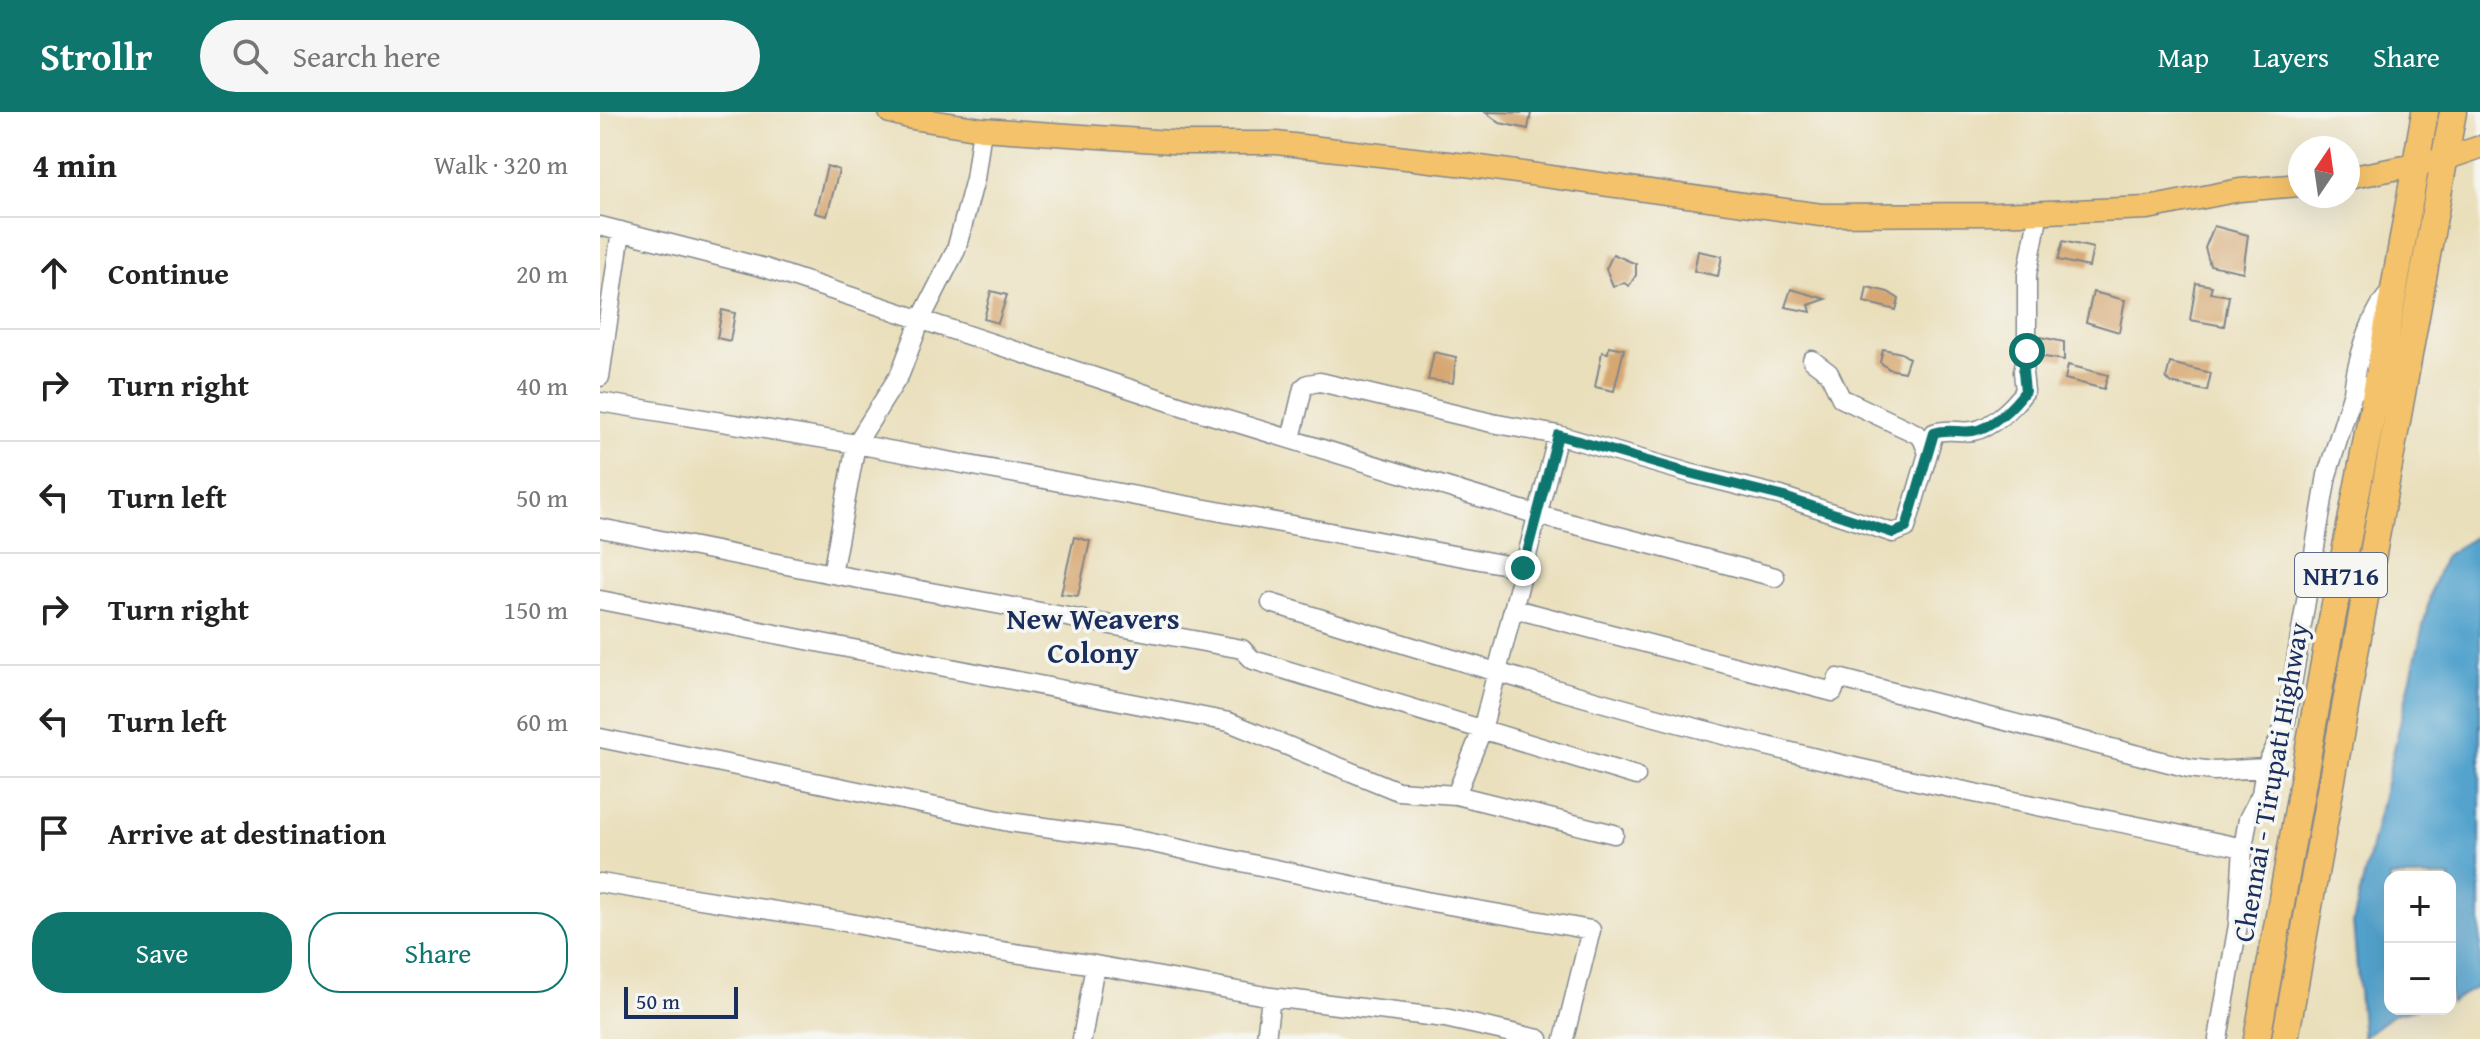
<!DOCTYPE html>
<meta charset="utf-8">
<style>
:root{--surface:#fff;--page:#f6f6f6;--text:#222;--muted:#767676;--line:#e0e0e0;--accent:#0f766e}
body{margin:0;font-family:"Gentium Book Plus",serif;background:var(--page);color:var(--text)}
.controls{position:absolute;right:24px;bottom:24px;display:grid;overflow:hidden;border-radius:16px;box-shadow:0 8px 32px #0002}
.controls button{width:72px;height:72px;display:grid;place-items:center;padding:0;border:0;border-bottom:2px solid var(--line);background:var(--surface);color:var(--text);font:40px sans-serif}
.compass{position:absolute;left:1688px;top:24px;width:72px;height:72px;border-radius:50%;background:var(--surface);box-shadow:0 8px 32px #0002;rotate:13deg}
.scale{position:absolute;left:24px;bottom:20px;width:114px;box-sizing:border-box;padding-left:8px;border:4px solid #1b2f5e;border-top:0;font-size:22px;line-height:28px;white-space:nowrap;color:#1b2f5e;-webkit-text-stroke:6px #f6f6f2;paint-order:stroke}
.stop{position:absolute;width:24px;height:24px;margin:-18px;border:6px solid #0f766e;border-radius:50%;background:#fff}
.stop.end{background:#0f766e;border-color:#fff;box-shadow:0 2px 8px #0008}
.list{margin:0;padding:0;list-style:none}
h2{display:flex;justify-content:space-between;align-items:center;height:104px;margin:0;padding:0 32px;font-size:34px}
h2 small{font-size:26px;font-weight:400;color:var(--muted)}
.list li{display:grid;grid-template-columns:52px 1fr auto;gap:24px;align-items:center;box-sizing:border-box;height:112px;padding:0 32px;border-top:2px solid var(--line)}
.list b{display:block;font-size:30px;white-space:nowrap}
.list em{font-size:26px;font-style:normal;color:var(--muted)}
.actions{display:flex;gap:16px;padding:24px 32px}
.actions a{flex:1;padding:18px 0;border:2px solid var(--accent);border-radius:32px;text-align:center;font-size:28px;color:var(--accent)}
.actions .main{background:var(--accent);color:#fff}
.icon{flex:none;width:44px;height:44px;fill:none;stroke:currentColor;stroke-width:2;stroke-linecap:round;stroke-linejoin:round}
.map{position:relative;flex:none;width:1880px;height:927px;overflow:hidden}
header{display:flex;align-items:center;gap:48px;box-sizing:border-box;height:112px;padding:0 40px;background:var(--accent);color:#fff}
header strong{font-size:38px}
nav{display:flex;gap:44px;margin-inline-start:auto;font-size:28px}
.search{width:560px;height:72px;background:var(--page);display:flex;align-items:center;gap:20px;box-sizing:border-box;padding:0 28px;border-radius:44px;color:var(--muted);font-size:30px}
main{display:flex}
aside{flex:1;background:var(--surface)}
.map>svg:first-child{display:block}
.water{fill:#53a3cd;stroke:#376996;stroke-width:2}
.building{fill:#d6a772}
.lines{fill:none;stroke-linecap:round;stroke-linejoin:round}
.minor-casing{stroke:#82878c;stroke-width:21}
.major-casing{stroke:#82878c;stroke-width:25}
.highway-casing{stroke:#82878c;stroke-width:29}
.minor{stroke:#fff;stroke-width:18}
.major{stroke:#f4c26a;stroke-width:22}
.highway{stroke:#f4c26a;stroke-width:26}
.route{stroke:#0f766e;stroke-width:10}
.labels{text-anchor:middle;dominant-baseline:central;stroke-width:7;stroke-linejoin:round;paint-order:stroke}
.shield{fill:#f6f6f2;stroke:#5d6b8a;stroke-width:2}
.shield-label{font-size:26px;font-weight:bold;fill:#1b2f5e}
.street-label{font-size:28px;fill:#1b2f5e;stroke:#f6f6f2}
.neighbourhood-label{font-size:30px;font-weight:bold;fill:#1b2f5e;stroke:#f6f6f2}
</style>
<header>
<strong>Strollr</strong>
<div class="search"><svg class="icon" aria-label="search" viewBox="0 0 24 24"><circle cx="10" cy="10" r="6"/><path d="M15 15l6 6"/></svg>Search here</div>
<nav><a>Map</a><a>Layers</a><a>Share</a></nav>
</header>
<main>
<aside>
<h2>4 min<small>Walk · 320 m</small></h2>
<ul class="list">
<li><svg class="icon" aria-label="ahead" viewBox="0 0 24 24"><path d="M12 20V5M6 11l6-6 6 6"/></svg><div><b>Continue</b></div><em>20 m</em></li>
<li><svg class="icon" aria-label="right" viewBox="0 0 24 24"><path d="M7 20v-9h11M14 6l5 5-5 5"/></svg><div><b>Turn right</b></div><em>40 m</em></li>
<li><svg class="icon" aria-label="left" viewBox="0 0 24 24"><path d="M17 20v-9H6M10 6l-5 5 5 5"/></svg><div><b>Turn left</b></div><em>50 m</em></li>
<li><svg class="icon" aria-label="right" viewBox="0 0 24 24"><path d="M7 20v-9h11M14 6l5 5-5 5"/></svg><div><b>Turn right</b></div><em>150 m</em></li>
<li><svg class="icon" aria-label="left" viewBox="0 0 24 24"><path d="M17 20v-9H6M10 6l-5 5 5 5"/></svg><div><b>Turn left</b></div><em>60 m</em></li>
<li><svg class="icon" aria-label="arrive" viewBox="0 0 24 24"><path d="M6 21V4h12l-3 4 3 4H6"/></svg><div><b>Arrive at destination</b></div></li>
</ul>
<div class="actions"><a class="main">Save</a><a>Share</a></div>
</aside>
<div class="map">
<svg width="1880" height="927" viewBox="0 0 1880 927">
<rect width="100%" height="100%" fill="#f6f6f2"/>
<filter id="ink" filterUnits="userSpaceOnUse"><feTurbulence type="fractalNoise" baseFrequency=".0125" numOctaves="2"/><feDisplacementMap in="SourceGraphic" scale="16" xChannelSelector="R" yChannelSelector="G"/><feConvolveMatrix kernelMatrix="1 2 1 2 8 2 1 2 1" color-interpolation-filters="sRGB"/></filter>
<filter id="wash" filterUnits="userSpaceOnUse"><feTurbulence type="fractalNoise" baseFrequency=".006" numOctaves="4" result="noise"/><feDisplacementMap in="SourceGraphic" scale="32" xChannelSelector="R" yChannelSelector="G"/><feGaussianBlur stdDeviation="1.8" result="paint"/><feColorMatrix in="noise" values="0 0 0 0 0 0 0 0 0 0 0 0 0 0 0 0 0 1.4 0 .05"/><feComposite in="paint" operator="in"/></filter>
<g filter="url(#wash)">
<rect width="100%" height="100%" fill="#eadfbb"/>
<path class="water" d="M1880,421V870L1878,874L1850,890V765H1790V897H1817L1794,902L1763,925L1753,811L1832,476L1844,445Z"/>
<g id="blocks">
<path class="building" d="M885,0L931,1L928,17L900,11Z
M227,54L239,58L227,104L215,101Z
M1614,114L1648,123L1643,160L1610,153L1605,136Z
M1463,129L1493,136L1489,155L1458,148Z
M1098,139L1122,144L1118,164L1094,159Z
M1013,142L1036,152V163L1029,174L1024,171L1013,174L1006,157Z
M1596,171L1612,174L1610,181L1629,184L1624,214L1590,208Z
M1267,175L1288,180L1299,187L1296,198L1264,190Z
M1191,177L1226,187L1209,193L1211,200L1185,195Z
M391,179L407,183L398,211L384,207Z
M1493,180L1525,188L1519,220L1486,210Z
M122,198L135,201L130,229L117,226Z
M1441,225L1464,230V248L1438,244Z
M1009,234L1024,237L1014,279L995,275L1002,240L1008,241Z
M1283,237L1301,241L1309,246L1304,260L1289,257L1280,250Z
M834,240L856,245L853,271L828,268Z
M1570,251L1611,261L1607,279L1571,271L1566,266Z
M1468,253L1508,263L1504,277L1465,267Z
M474,425L490,429L478,484L461,482Z"/>
</g>
</g>
<g filter="url(#ink)">
<use href="#blocks" fill-opacity="0" stroke="#82878c" stroke-width="2"/>
<g class="lines">
<g class="minor-casing">
<path id="minor" d="M0,114L165,156L588,296L938,403L1175,465
M1212,248L1229,261L1241,286L1315,321L1322,326L1328,341
M0,265L21,119
M1753,280C1756,253 1770,203 1788,183
M0,290L256,332L923,456
M691,327L703,276L708,272L720,270L892,311L958,323L1089,361L1181,384L1293,421L1306,416L1334,321C1348,316 1359,321 1373,319C1392,316 1414,294 1425,279L1423,260L1427,239V163L1438,105L1443,100
M0,416L232,462L642,537L653,548L1036,664
M232,462L256,332L300,262L321,207L356,138L375,67L382,17
M0,488L629,610L798,679L856,683L1014,722
M671,491C859,550 1048,607 1241,652C1374,683 1509,707 1643,736L1648,707L1661,682L1665,656
M915,497L1233,580L1238,566L1589,656L1614,659L1665,656L1677,632L1686,609L1727,363L1753,280L1761,273L1777,275
M0,626L409,710L538,728L826,789L991,818L964,927
M856,683L882,618L958,323
M0,771L245,810L374,835L495,853L671,885L845,906L939,927
M482,927L495,853
M666,927L671,885
M1618,927L1638,813L1643,736"/>
</g>
<g class="major-casing">
<path id="major" d="M290,0L312,6L382,17L585,31H676L866,53L1221,103L1396,102L1548,96L1640,78L1700,73
M1748,66L1845,47L1880,35"/>
</g>
<g class="highway-casing">
<path id="highway" d="M1657,927L1729,523L1777,275L1825,0
M1685,927L1853,0"/>
</g>
<use href="#minor" class="minor"/>
<use href="#major" class="major"/>
<use href="#highway" class="highway"/>
</g>
</g>
<g class="lines" filter="url(#ink)">
<path class="route" d="M923,456L958,323L1089,361L1181,384L1293,421L1306,416L1334,321C1348,316 1359,321 1373,319C1392,316 1414,294 1425,279L1423,260L1427,239"/>
</g>
<g class="labels">
<rect class="shield" x="1695" y="441" width="92" height="44" rx="6"/>
<g class="shield-label">
<text x="1741" y="463">NH716</text>
</g>
<g class="street-label">
<text transform="translate(1670 670) rotate(-80)">Chennai - Tirupati Highway</text>
</g>
<g class="neighbourhood-label">
<text x="493" y="506">New Weavers<tspan x="493" dy="34">Colony</tspan></text>
</g>
</g>
</svg>
<div class="controls">
<button>+</button>
<button>−</button>
</div>
<svg class="compass" viewBox="-18 -18 36 36"><path d="M0-13l5 13h-10z" fill="#e53935"/><path d="M0 13l5-13h-10z" fill="#767676"/></svg>
<div class="scale">50 m</div>
<div class="stop" style="left:1427px;top:239px"></div>
<div class="stop end" style="left:923px;top:456px"></div>
</div>
</main>
